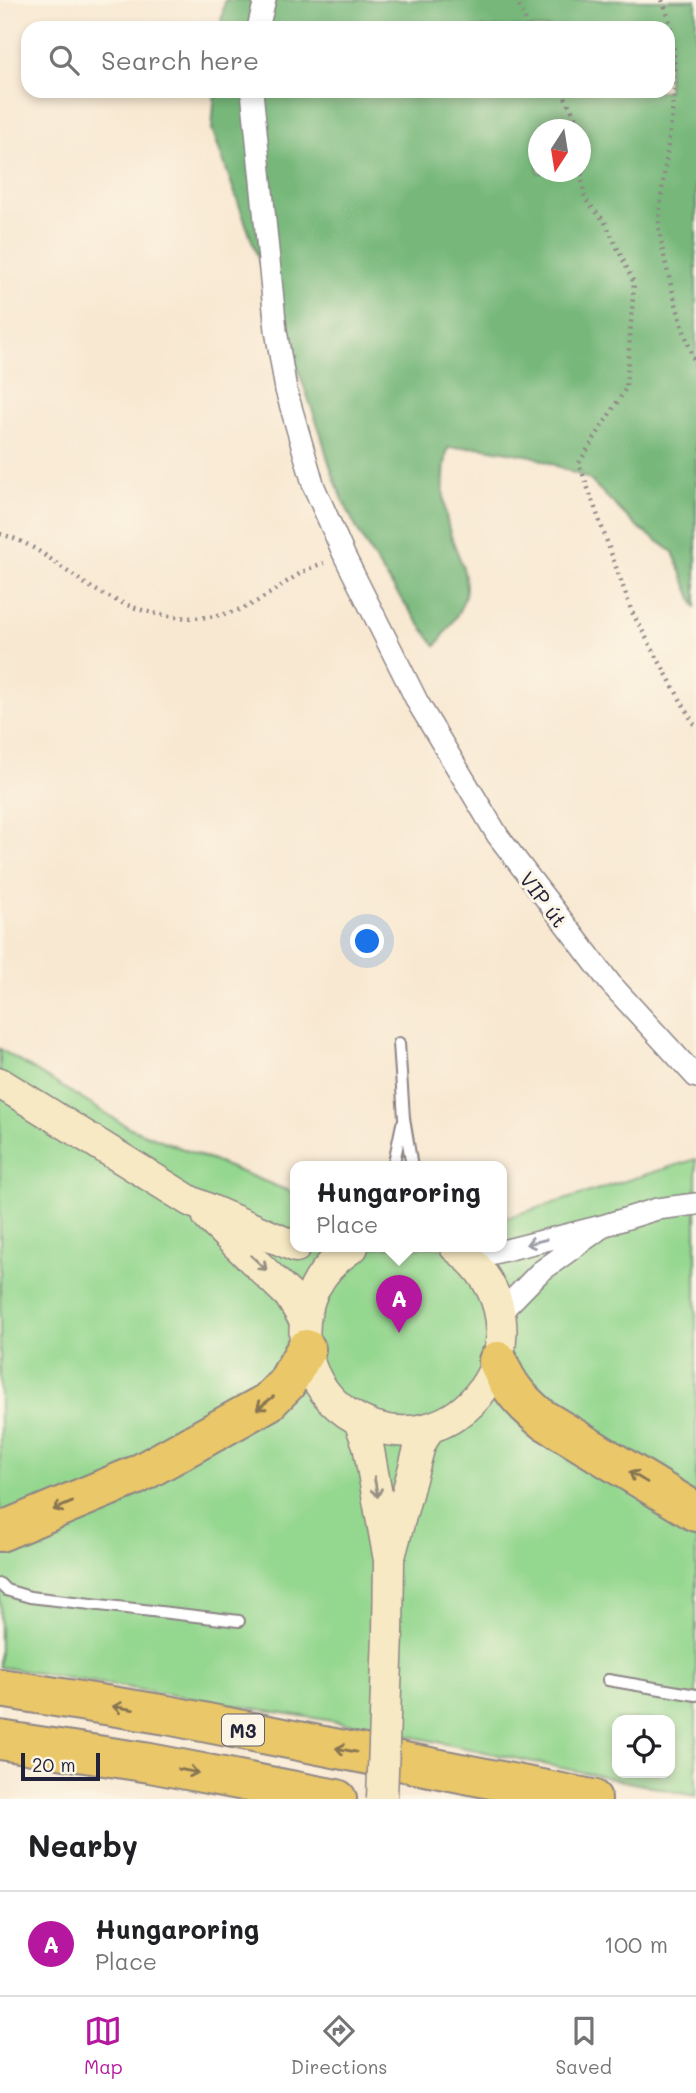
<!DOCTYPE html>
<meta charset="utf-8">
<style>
:root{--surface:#fff;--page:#f6f6f6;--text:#202124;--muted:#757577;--line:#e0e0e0;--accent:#b5179e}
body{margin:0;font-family:Mali,sans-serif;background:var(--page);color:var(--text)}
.controls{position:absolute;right:21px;bottom:21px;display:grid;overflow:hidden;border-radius:14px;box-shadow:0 4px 10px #0003}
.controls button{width:63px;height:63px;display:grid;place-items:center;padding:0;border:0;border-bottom:2px solid var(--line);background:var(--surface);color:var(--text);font:35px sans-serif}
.compass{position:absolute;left:528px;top:119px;width:63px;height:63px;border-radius:50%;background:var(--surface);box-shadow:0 4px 10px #0003;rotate:192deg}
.scale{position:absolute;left:21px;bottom:18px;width:79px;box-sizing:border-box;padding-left:7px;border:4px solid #22223b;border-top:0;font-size:19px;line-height:24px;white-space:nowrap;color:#22223b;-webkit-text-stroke:5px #fcf5e5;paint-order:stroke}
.you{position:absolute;left:368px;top:942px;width:24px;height:24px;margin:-18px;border:5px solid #fff;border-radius:50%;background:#1a73e8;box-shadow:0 0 0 10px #1a73e833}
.badge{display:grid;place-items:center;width:46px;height:46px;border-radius:50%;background:var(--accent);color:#fff;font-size:23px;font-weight:700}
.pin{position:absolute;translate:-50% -58px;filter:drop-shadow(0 2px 4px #0008)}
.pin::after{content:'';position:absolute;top:37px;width:24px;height:21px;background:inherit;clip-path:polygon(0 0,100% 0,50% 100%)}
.popup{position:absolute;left:290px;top:1161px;width:217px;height:91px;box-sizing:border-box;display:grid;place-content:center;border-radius:14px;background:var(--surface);filter:drop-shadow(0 2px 5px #0005);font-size:23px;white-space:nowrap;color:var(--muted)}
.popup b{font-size:26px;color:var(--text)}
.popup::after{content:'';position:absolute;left:50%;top:100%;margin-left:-14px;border:14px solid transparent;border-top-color:var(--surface)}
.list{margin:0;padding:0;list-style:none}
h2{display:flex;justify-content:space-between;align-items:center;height:91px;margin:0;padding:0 28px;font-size:30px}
h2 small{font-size:23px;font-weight:400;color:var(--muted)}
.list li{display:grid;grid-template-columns:46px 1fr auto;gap:21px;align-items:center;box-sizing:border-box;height:105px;padding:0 28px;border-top:2px solid var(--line)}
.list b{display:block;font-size:26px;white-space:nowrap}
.list p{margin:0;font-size:23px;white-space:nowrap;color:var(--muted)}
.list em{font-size:23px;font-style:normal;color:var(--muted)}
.icon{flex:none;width:38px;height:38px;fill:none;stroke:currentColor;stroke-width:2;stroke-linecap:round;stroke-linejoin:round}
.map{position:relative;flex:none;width:696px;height:1799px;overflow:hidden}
.search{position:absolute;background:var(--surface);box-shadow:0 4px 10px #0003;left:21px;right:21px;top:21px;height:77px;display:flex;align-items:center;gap:18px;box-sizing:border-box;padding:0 24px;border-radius:21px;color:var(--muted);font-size:26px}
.sheet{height:196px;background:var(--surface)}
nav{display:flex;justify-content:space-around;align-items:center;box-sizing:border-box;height:98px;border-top:2px solid var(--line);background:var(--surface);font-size:19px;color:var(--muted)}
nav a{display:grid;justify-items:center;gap:4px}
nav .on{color:var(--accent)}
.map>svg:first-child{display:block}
.green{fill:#94d78f;stroke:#5b7c65;stroke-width:2;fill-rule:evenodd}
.forest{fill:#77b87a;stroke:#4c6d5a;stroke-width:2;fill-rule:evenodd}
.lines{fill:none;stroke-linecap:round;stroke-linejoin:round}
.lane-casing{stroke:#8d8586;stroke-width:14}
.street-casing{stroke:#8d8586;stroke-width:24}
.secondary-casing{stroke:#8d8586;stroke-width:33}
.highway-casing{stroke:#8d8586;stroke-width:42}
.path{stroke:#8d8586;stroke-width:4.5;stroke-dasharray:2 5;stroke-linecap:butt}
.lane{stroke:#fff;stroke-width:10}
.street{stroke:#fff;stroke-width:21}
.secondary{stroke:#f7e9c3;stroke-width:30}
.highway{stroke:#eac769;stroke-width:38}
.secondary-bridge-casing{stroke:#8d8586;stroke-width:33;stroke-linecap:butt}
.secondary-bridge{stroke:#f7e9c3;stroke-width:30}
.oneway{stroke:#9c9ca7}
.oneway2{stroke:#978f86}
.oneway3{stroke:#867452}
.labels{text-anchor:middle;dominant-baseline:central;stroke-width:6;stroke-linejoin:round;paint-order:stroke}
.shield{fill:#fcf5e5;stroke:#63616e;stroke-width:2}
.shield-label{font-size:19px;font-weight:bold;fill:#22223b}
.street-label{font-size:21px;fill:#22223b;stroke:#fcf5e5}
</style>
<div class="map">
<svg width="696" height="1799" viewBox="0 0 696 1799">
<rect width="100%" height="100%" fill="#fcf5e5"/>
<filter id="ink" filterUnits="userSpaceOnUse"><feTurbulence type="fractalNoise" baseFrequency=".0143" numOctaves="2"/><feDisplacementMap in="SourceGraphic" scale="14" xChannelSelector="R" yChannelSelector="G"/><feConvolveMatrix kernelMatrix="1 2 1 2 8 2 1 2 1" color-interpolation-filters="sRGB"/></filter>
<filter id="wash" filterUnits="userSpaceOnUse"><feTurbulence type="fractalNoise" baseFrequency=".00686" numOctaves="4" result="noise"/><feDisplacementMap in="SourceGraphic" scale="28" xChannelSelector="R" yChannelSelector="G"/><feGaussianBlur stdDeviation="1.57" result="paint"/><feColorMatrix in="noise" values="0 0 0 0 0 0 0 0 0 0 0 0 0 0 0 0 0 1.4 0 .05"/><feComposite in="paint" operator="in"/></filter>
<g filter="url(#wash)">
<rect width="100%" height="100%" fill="#f8e8d1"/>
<path class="green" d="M0,1049L128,1127L296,1194V1247H502V1219L696,1159V1796L351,1724L0,1667ZM617,1720H670V1773H617Z"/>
<path class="forest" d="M225,0H696V608L673,552L636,526L589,479L532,456L479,447L448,448C442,473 442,504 449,529C454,549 466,566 466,587C466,607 447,630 436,646C384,576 341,520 321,434L212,129L215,91H668V28H220ZM538,130H580V172H538Z"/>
</g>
<g filter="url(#ink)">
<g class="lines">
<g class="lane-casing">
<path id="lane" d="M399,1043L404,1118L412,1167
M393,1167L402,1124
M0,1584L6,1590L30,1597L239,1621
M608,1680L696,1695"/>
</g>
<g class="street-casing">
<path id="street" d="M258,28L265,0
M252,91L276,330L286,390L314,487L345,557L418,703L498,836L610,983L696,1077
M470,1259L602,1226L657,1209L696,1204
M501,1312L540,1272L598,1230"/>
</g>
<g class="secondary-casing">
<path id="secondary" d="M0,1083L190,1201L296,1247
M208,1217L289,1295L305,1321
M353,1247C320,1268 301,1302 305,1342C308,1370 323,1397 347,1413C455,1484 567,1331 455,1247
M359,1421L368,1445L389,1560L388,1634
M391,1553L420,1445L429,1428"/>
</g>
<g class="highway-casing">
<path id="highway" d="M498,1361C507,1386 521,1401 541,1418L696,1512
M0,1532L137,1475L268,1402L286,1384L306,1349
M0,1688L167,1715L592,1799
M0,1740L150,1763L337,1799"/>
</g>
<path class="path" d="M516,0L529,28
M662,0C690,61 663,155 659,221C658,244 685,342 696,364
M562,91L576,119L577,130
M580,167L585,199L605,222L634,283L626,388L579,463L632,612L696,728
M0,534C37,543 60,569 92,588C135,613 187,627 235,611C268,601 292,572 324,563"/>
<use href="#lane" class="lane"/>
<use href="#street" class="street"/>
<use href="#secondary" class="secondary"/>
<use href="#highway" class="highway"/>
<g class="secondary-bridge-casing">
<path id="secondary-bridge" d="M382,1799L388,1634"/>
</g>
<use href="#secondary-bridge" class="secondary-bridge"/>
</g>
<defs><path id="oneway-shaft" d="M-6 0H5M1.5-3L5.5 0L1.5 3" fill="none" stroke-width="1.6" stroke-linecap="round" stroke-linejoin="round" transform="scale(1.75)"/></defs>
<use class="oneway" href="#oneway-shaft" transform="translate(536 1242) rotate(166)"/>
<g class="oneway2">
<use href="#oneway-shaft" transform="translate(259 1263) rotate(43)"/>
<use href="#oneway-shaft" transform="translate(376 1487) rotate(80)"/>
</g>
<g class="oneway3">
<use href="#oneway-shaft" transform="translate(265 1403) rotate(143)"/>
<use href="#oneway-shaft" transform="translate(638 1477) rotate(-149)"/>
<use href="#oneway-shaft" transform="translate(63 1506) rotate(157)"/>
<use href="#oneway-shaft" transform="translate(123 1708) rotate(-171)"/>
<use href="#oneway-shaft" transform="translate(346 1750) rotate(-169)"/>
<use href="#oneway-shaft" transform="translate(188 1771) rotate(11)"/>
</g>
</g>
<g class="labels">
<rect class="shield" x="222" y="1714.5" width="42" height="31" rx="5"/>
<g class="shield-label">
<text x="243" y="1730">M3</text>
</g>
<g class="street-label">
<text transform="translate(544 899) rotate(53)">VIP út</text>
</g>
</g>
</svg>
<div class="controls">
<button><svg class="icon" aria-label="locate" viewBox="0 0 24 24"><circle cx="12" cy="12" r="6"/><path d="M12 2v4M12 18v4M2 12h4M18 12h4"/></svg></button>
</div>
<svg class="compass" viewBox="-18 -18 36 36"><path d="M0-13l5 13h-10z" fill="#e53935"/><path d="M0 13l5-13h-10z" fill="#757577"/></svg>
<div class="scale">20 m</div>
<div class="you"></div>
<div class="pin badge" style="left:399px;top:1333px">A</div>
<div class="popup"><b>Hungaroring</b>Place</div>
<div class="search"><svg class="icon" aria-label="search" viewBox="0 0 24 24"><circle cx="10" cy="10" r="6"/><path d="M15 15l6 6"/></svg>Search here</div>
</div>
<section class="sheet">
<h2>Nearby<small></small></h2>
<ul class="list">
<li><span class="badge">A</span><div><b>Hungaroring</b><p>Place</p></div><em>100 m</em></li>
</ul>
</section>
<nav>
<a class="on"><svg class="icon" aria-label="map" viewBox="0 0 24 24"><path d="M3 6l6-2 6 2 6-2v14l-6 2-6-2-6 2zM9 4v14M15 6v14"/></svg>Map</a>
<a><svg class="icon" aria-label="directions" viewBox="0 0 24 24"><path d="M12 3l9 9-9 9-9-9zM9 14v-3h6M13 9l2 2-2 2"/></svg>Directions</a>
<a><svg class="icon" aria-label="saved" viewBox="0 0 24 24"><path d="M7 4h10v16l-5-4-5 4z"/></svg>Saved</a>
</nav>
